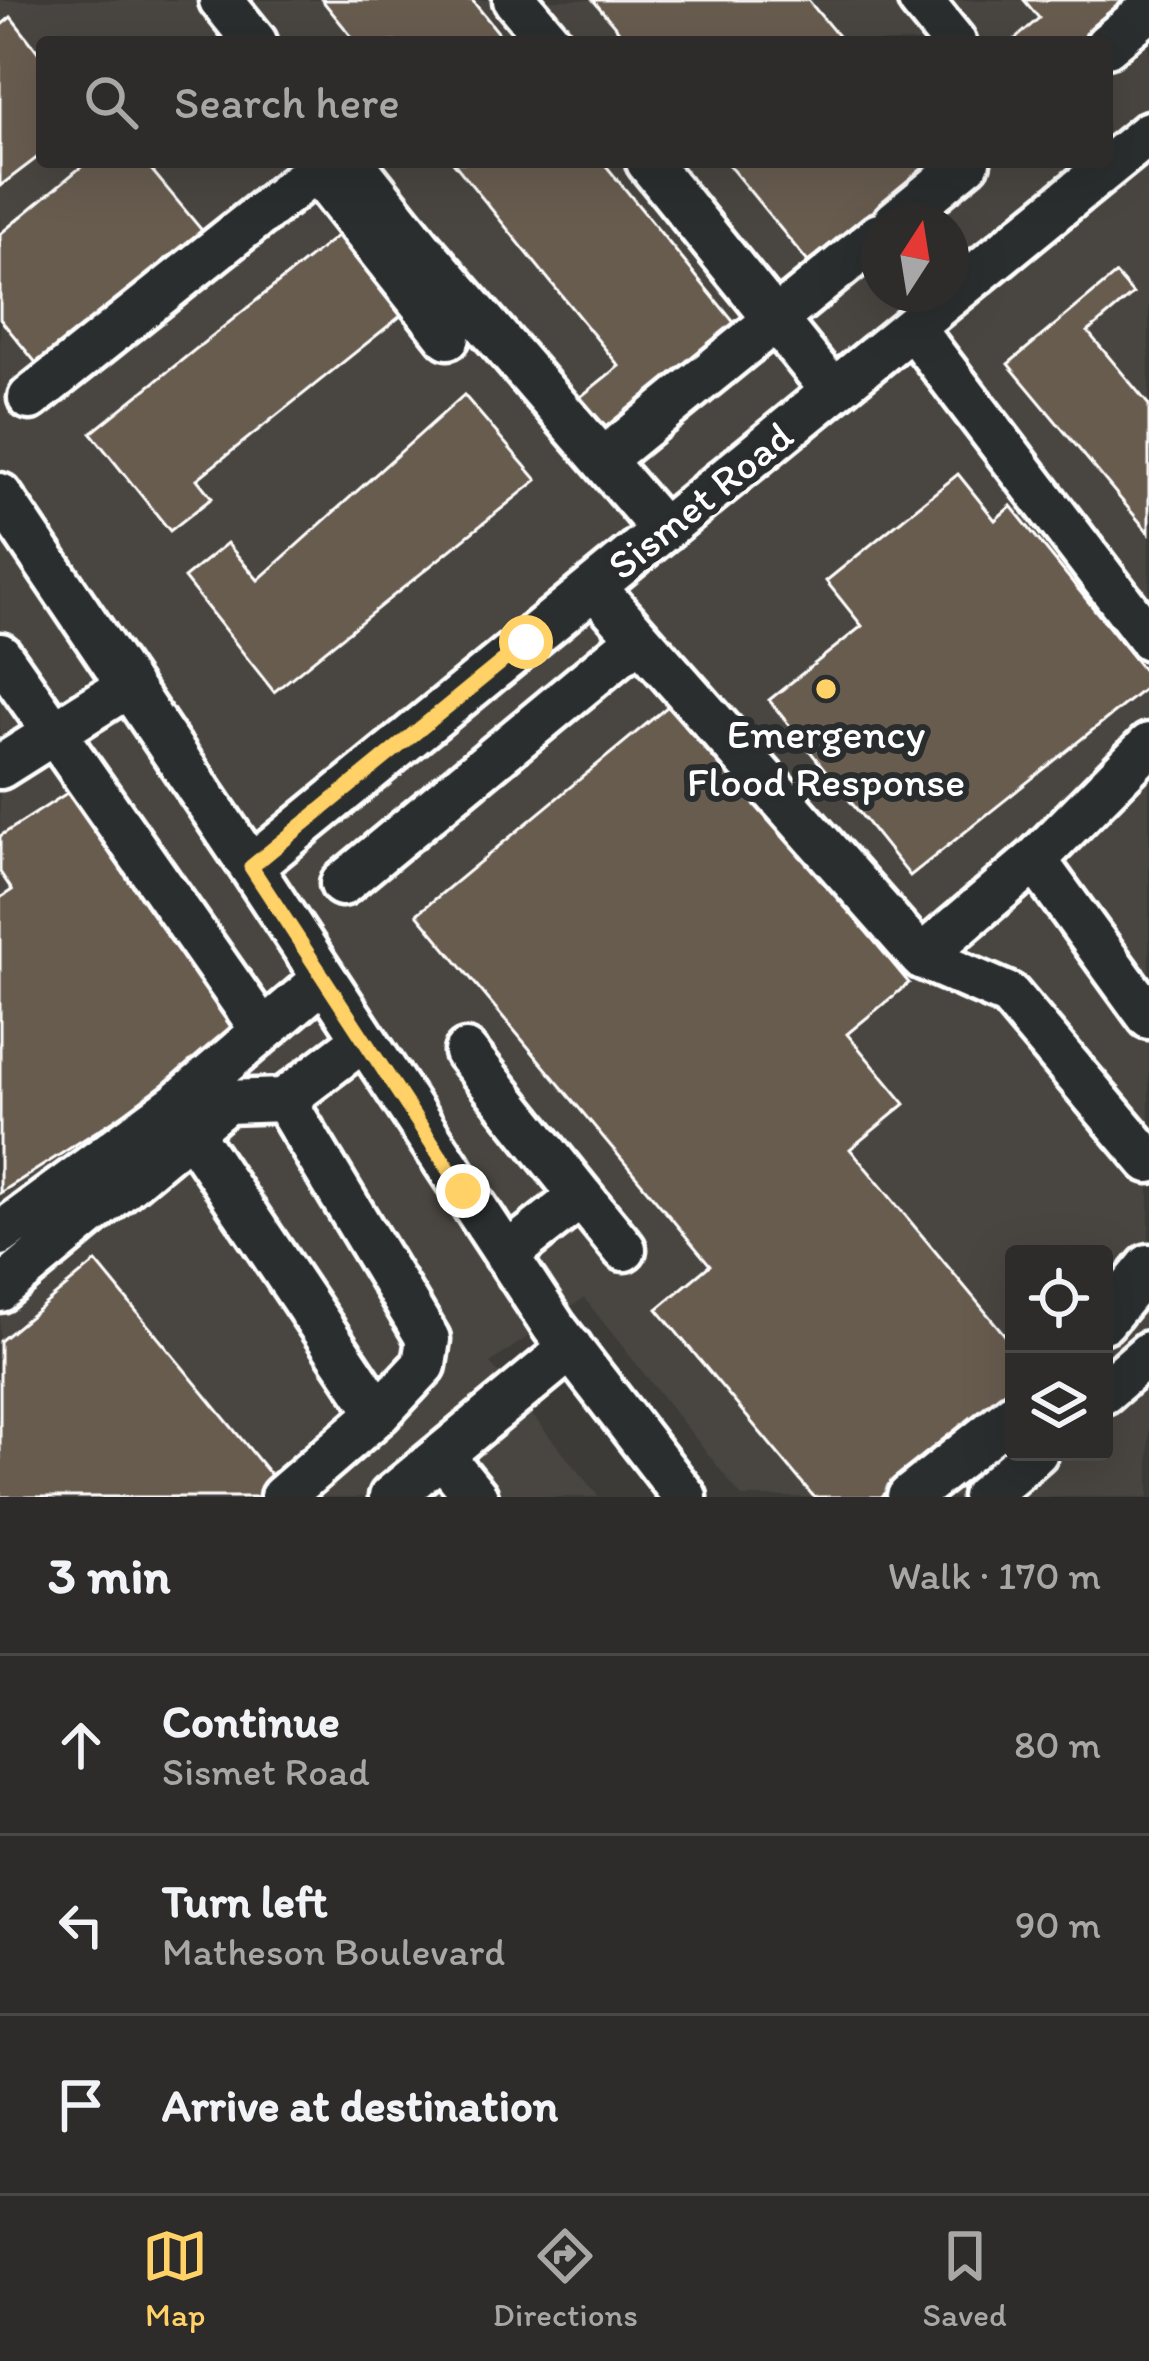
<!DOCTYPE html>
<meta charset="utf-8">
<style>
:root{--surface:#2e2c2a;--page:#363432;--text:#f1f3f6;--muted:#a7a7a8;--line:#494847;--accent:#ffd166}
body{margin:0;font-family:Itim,sans-serif;background:var(--page);color:var(--text)}
.controls{position:absolute;right:36px;bottom:36px;display:grid;overflow:hidden;border-radius:12px;box-shadow:0 12px 48px #0002}
.controls button{width:108px;height:108px;display:grid;place-items:center;padding:0;border:0;border-bottom:3px solid var(--line);background:var(--surface);color:var(--text);font:60px sans-serif}
.compass{position:absolute;left:861px;top:204px;width:108px;height:108px;border-radius:50%;background:var(--surface);box-shadow:0 12px 48px #0002;rotate:12deg}
.stop{position:absolute;width:36px;height:36px;margin:-27px;border:9px solid #ffd166;border-radius:50%;background:#fff}
.stop.end{background:#ffd166;border-color:#fff;box-shadow:0 3px 12px #0008}
.list{margin:0;padding:0;list-style:none}
h2{display:flex;justify-content:space-between;align-items:center;height:156px;margin:0;padding:0 48px;font-size:51px}
h2 small{font-size:39px;font-weight:400;color:var(--muted)}
.list li{display:grid;grid-template-columns:78px 1fr auto;gap:36px;align-items:center;box-sizing:border-box;height:180px;padding:0 48px;border-top:3px solid var(--line)}
.list b{display:block;font-size:45px;white-space:nowrap}
.list p{margin:0;font-size:39px;white-space:nowrap;color:var(--muted)}
.list em{font-size:39px;font-style:normal;color:var(--muted)}
.icon{flex:none;width:66px;height:66px;fill:none;stroke:currentColor;stroke-width:2;stroke-linecap:round;stroke-linejoin:round}
.map{position:relative;flex:none;width:1149px;height:1497px;overflow:hidden}
.search{position:absolute;background:var(--surface);box-shadow:0 12px 48px #0002;left:36px;right:36px;top:36px;height:132px;display:flex;align-items:center;gap:30px;box-sizing:border-box;padding:0 42px;border-radius:12px;color:var(--muted);font-size:45px}
.sheet{height:696px;background:var(--surface)}
nav{display:flex;justify-content:space-around;align-items:center;box-sizing:border-box;height:168px;border-top:3px solid var(--line);background:var(--surface);font-size:33px;color:var(--muted)}
nav a{display:grid;justify-items:center;gap:6px}
nav .on{color:var(--accent)}
.map>svg:first-child{display:block}
.built{fill:#4a453f;fill-rule:evenodd}
.building{fill:#685c4f;stroke:#fff;stroke-width:3}
.lines{fill:none;stroke-linecap:round;stroke-linejoin:round}
.minor-casing{stroke:#fff;stroke-width:51}
.minor{stroke:#2a2d2e;stroke-width:42}
.route{stroke:#ffd166;stroke-width:15}
.poi-dot{fill:#ffd166;stroke:#2a2d2e;stroke-width:4.5}
.labels{text-anchor:middle;dominant-baseline:central;stroke-width:12;stroke-linejoin:round;paint-order:stroke}
.street-label{font-size:42px;fill:#fff;stroke:#2a2d2e}
.poi-label{font-size:42px;fill:#fff;stroke:#2a2d2e}
</style>
<div class="map">
<svg width="1149" height="1497" viewBox="0 0 1149 1497">
<rect width="100%" height="100%" fill="#3d3b38"/>
<filter id="ink" filterUnits="userSpaceOnUse"><feTurbulence type="fractalNoise" baseFrequency=".00833" numOctaves="2"/><feDisplacementMap in="SourceGraphic" scale="24" xChannelSelector="R" yChannelSelector="G"/><feConvolveMatrix kernelMatrix="1 2 1 2 8 2 1 2 1" color-interpolation-filters="sRGB"/></filter>
<g filter="url(#ink)">
<path class="built" d="M0,0H1149V1497H742L584,1298L490,1363L599,1497H0ZM42,42H1107V162H42ZM879,222H951V294H879ZM1014,1254H1104V1452H1014Z"/>
<path class="building" d="M322,0H472L506,42H356Z
M593,0H808L843,42H628Z
M1024,0H1145L1095,42H1012L1039,18Z
M11,17L42,57V154L0,186V26Z
M87,162H145L205,234L41,369L0,319V234Z
M453,162H603L745,336L614,441L579,398L619,366Z
M726,162H954L817,273Z
M348,227L412,307L197,479L212,498L170,531L91,433Z
M1116,274L1133,294L1088,332L1149,405V533L1008,364Z
M464,395L537,480L274,692L184,578L227,543L258,580Z
M958,474L995,520L1011,506L1149,677V685L910,876L769,700L862,626L826,581Z
M674,701L909,983L847,1034L905,1104L850,1149L1014,1346V1387L881,1497H814L657,1309L710,1265L417,914Z
M78,786L242,1038L0,1193V898L12,890L0,872V836Z
M96,1262L280,1486L267,1497H0V1341Z"/>
<g class="lines">
<g class="minor-casing">
<path id="minor" d="M221,0L255,42
M515,0L550,42
M920,0L954,42
M1107,45L1149,10
M352,162L421,249L663,530
M648,162L833,391
M895,222L968,162
M912,327L1149,638
M30,398L316,170L448,337
M603,460L879,235
M0,495L251,867L554,1327L685,1497
M594,587L921,957L1035,860
M0,655L263,1031
M1149,745L1035,860L1149,1017
M0,767L128,686
M251,867L1149,133
M342,884L639,638
M921,957L1009,995L1149,1161
M466,1052L581,1196L506,1255
M284,1100L428,1339L424,1365L379,1413
M190,1131L379,1413L282,1497
M581,1196L624,1249
M0,1234L178,1103L324,979
M0,1290L226,1102L284,1100L364,1039
M1104,1321L1149,1266
M1104,1392L1149,1353
M442,1455L476,1497
M391,1497L571,1348
M909,1497L1014,1414
M984,1497L1036,1452"/>
</g>
<use href="#minor" class="minor"/>
</g>
</g>
<g class="lines" filter="url(#ink)">
<path class="route" d="M463,1191L251,867L526,642"/>
</g>
<circle class="poi-dot" cx="826" cy="689" r="12"/>
<g class="labels">
<g class="street-label">
<text transform="translate(700 500) rotate(-39)">Sismet Road</text>
</g>
<g class="poi-label">
<text x="826" y="733">Emergency<tspan x="826" dy="48">Flood Response</tspan></text>
</g>
</g>
</svg>
<div class="controls">
<button><svg class="icon" aria-label="locate" viewBox="0 0 24 24"><circle cx="12" cy="12" r="6"/><path d="M12 2v4M12 18v4M2 12h4M18 12h4"/></svg></button>
<button><svg class="icon" aria-label="layers" viewBox="0 0 24 24"><path d="M12 4l9 5-9 5-9-5zM3 14l9 5 9-5"/></svg></button>
</div>
<svg class="compass" viewBox="-18 -18 36 36"><path d="M0-13l5 13h-10z" fill="#e53935"/><path d="M0 13l5-13h-10z" fill="#a7a7a8"/></svg>
<div class="stop" style="left:526px;top:642px"></div>
<div class="stop end" style="left:463px;top:1191px"></div>
<div class="search"><svg class="icon" aria-label="search" viewBox="0 0 24 24"><circle cx="10" cy="10" r="6"/><path d="M15 15l6 6"/></svg>Search here</div>
</div>
<section class="sheet">
<h2>3 min<small>Walk · 170 m</small></h2>
<ul class="list">
<li><svg class="icon" aria-label="ahead" viewBox="0 0 24 24"><path d="M12 20V5M6 11l6-6 6 6"/></svg><div><b>Continue</b><p>Sismet Road</p></div><em>80 m</em></li>
<li><svg class="icon" aria-label="left" viewBox="0 0 24 24"><path d="M17 20v-9H6M10 6l-5 5 5 5"/></svg><div><b>Turn left</b><p>Matheson Boulevard</p></div><em>90 m</em></li>
<li><svg class="icon" aria-label="arrive" viewBox="0 0 24 24"><path d="M6 21V4h12l-3 4 3 4H6"/></svg><div><b>Arrive at destination</b></div></li>
</ul>
</section>
<nav>
<a class="on"><svg class="icon" aria-label="map" viewBox="0 0 24 24"><path d="M3 6l6-2 6 2 6-2v14l-6 2-6-2-6 2zM9 4v14M15 6v14"/></svg>Map</a>
<a><svg class="icon" aria-label="directions" viewBox="0 0 24 24"><path d="M12 3l9 9-9 9-9-9zM9 14v-3h6M13 9l2 2-2 2"/></svg>Directions</a>
<a><svg class="icon" aria-label="saved" viewBox="0 0 24 24"><path d="M7 4h10v16l-5-4-5 4z"/></svg>Saved</a>
</nav>
